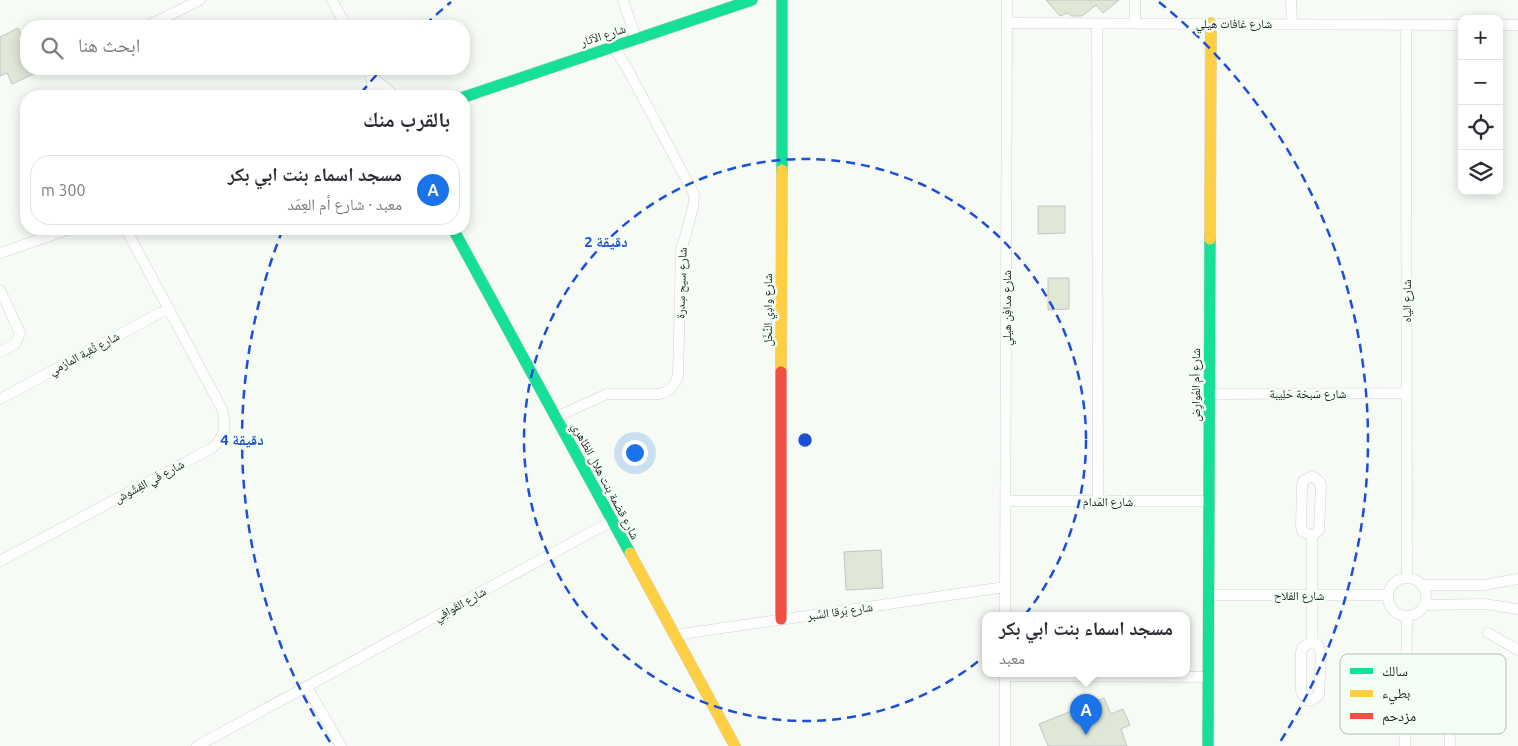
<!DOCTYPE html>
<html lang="ar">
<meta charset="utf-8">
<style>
:root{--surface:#fff;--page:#f7f7f7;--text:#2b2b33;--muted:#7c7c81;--line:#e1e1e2;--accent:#1a73e8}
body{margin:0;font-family:Ubuntu,"Noto Naskh Arabic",sans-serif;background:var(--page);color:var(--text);direction:rtl}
.controls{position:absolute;right:15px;top:15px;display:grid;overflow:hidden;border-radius:10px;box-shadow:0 2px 12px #0003}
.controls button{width:45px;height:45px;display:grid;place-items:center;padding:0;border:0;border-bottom:1px solid var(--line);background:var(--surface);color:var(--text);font:25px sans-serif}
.you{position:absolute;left:634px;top:452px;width:18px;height:18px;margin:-12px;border:4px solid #fff;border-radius:50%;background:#1a73e8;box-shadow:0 0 0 8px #1a73e833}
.badge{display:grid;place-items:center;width:32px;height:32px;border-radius:50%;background:var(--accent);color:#fff;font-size:16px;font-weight:700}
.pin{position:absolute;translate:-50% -41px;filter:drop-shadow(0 1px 2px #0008)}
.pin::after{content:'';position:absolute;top:26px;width:18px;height:15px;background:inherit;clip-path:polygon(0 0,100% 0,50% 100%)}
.popup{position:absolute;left:982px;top:612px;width:208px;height:65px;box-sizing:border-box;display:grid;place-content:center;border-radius:10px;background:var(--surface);filter:drop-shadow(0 1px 4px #0005);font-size:16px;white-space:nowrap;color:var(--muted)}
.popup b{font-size:19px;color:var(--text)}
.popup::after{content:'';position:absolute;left:50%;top:100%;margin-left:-10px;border:10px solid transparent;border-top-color:var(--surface)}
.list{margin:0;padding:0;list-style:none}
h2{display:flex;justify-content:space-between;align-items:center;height:65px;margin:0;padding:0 20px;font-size:21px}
h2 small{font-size:16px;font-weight:400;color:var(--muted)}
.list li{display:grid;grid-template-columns:32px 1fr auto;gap:15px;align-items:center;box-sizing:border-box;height:70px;margin:0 10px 10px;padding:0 10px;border:1px solid var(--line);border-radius:20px}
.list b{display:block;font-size:19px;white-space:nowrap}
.list p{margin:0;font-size:16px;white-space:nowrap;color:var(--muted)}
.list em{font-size:16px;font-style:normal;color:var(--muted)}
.icon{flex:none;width:28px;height:28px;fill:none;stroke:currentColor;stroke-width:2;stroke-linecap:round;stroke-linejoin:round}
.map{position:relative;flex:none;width:1518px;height:746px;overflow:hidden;direction:ltr}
.search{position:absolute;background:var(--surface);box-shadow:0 2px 12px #0003;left:20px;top:20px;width:450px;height:55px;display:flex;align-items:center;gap:12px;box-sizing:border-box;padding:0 18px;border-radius:20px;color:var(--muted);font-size:19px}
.panel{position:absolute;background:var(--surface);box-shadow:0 2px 12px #0003;left:20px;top:90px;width:450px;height:145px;border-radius:20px;direction:rtl}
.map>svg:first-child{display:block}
.building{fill:#dfe7d7;stroke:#c3c6c2}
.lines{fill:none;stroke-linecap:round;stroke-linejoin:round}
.street-casing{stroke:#d0d4d1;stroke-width:11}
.fast-casing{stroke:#d0d4d1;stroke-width:12}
.slow-casing{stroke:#d0d4d1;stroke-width:12}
.jam-casing{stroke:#d0d4d1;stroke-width:12}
.street{stroke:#fefefe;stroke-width:10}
.fast{stroke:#16e098;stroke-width:11}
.slow{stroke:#ffcf43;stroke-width:11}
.jam{stroke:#f24e42;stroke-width:11}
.ring{fill:none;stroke:#1d4ed8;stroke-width:2.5;stroke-dasharray:9 6}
.labels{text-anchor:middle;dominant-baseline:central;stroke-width:5;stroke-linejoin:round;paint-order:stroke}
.street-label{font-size:12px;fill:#212522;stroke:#f3fef5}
.key{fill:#f3fef5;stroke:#b4bdb6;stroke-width:1}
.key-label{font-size:14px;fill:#212522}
.centre{fill:#1d4ed8;stroke:#f3fef5;stroke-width:2.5}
.ring-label{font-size:15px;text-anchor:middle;font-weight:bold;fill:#1d4ed8;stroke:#f3fef5;stroke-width:5;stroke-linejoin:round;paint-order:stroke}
</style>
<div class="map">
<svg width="1518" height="746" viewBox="0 0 1518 746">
<rect width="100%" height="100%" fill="#f6fbf6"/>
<path class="building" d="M1046,0H1119L1103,13L1096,5L1082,16H1071L1068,13L1060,16Z
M18,28L26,45V69H44L12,84L7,73L0,76V37Z
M1038,206H1065V233L1038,234Z
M1048,278H1069V309L1048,310Z
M881,550L883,588L846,590L844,552Z
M1104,698L1111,714L1123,709L1130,725L1121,729L1127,746H1048L1039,724Z"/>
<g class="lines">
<g class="street-casing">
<path id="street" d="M332,0L346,26
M623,0L636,39
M1135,0V24
M1291,0L1292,23
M1007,23L1462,25
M1097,24L1098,501
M1406,25L1407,578
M1499,25H1518
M147,26L200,0
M370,74L375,96
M370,75L395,96
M0,253L70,229
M0,290L20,333L15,344L0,352
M1209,394L1406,393
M0,399L169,308
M556,417L607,394H660C670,391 675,386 678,376L681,251L693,208L694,194L627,68L613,46
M1312,476L1320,482L1321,487L1319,530L1312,536L1302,531L1301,525L1302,487L1303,481Z
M1006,501H1209
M1312,536V642
M0,561L212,448C226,436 226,426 222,409L126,229
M1388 597a19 19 0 1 1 38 0a19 19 0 1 1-38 0Z
M1422,585H1484L1518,579
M1210,595H1388
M1424,605L1484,604L1518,609
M1005,616L1007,0
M1488,633L1518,650
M675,635L1005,587
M1312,642L1317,644L1321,653L1319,695L1311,701L1306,700L1301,691V652L1303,647Z
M1005,676L1209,677
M307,687L341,746
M1406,699H1442L1449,702L1450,746
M197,746L612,521
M1005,746V674
M1405,746L1407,616"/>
</g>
<g class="fast-casing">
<path id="fast" d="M464,97L752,0
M782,170V0
M453,229L630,553
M1208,746L1210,239"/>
</g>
<g class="slow-casing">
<path id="slow" d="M1210,239L1211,23
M781,372L782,170
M630,553L735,746"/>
</g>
<g class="jam-casing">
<path id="jam" d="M781,619V372"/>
</g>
<use href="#street" class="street"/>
<use href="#fast" class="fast"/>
<use href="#slow" class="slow"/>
<use href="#jam" class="jam"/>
</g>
<g class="ring">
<circle cx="805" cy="440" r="281"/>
<path d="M330 742A563 563 0 0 1 283 229M361 93A563 563 0 0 1 380 71M425 25A563 563 0 0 1 451 2M1159 2A563 563 0 0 1 1280 742"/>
</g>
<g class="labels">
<g class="street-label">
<text x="1234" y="23">شارع غافات هيلي</text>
<text transform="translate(603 35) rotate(-18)">شارع الآثار</text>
<text transform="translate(681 283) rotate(-88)">شارع سيح سِدرة</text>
<text transform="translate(1406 301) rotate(-90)">شارع الياه</text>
<text transform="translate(1006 308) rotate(-90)">شارع مدافِن هيلي</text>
<text transform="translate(767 310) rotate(-90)">شارع وادِي النَّخَل</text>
<text transform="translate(84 353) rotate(-28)">شارع ثُقبة المازمي</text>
<text transform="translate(1195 385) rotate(-90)">شارع أم العُوارِض</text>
<text x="1308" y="393">شارع سَبخة حَلِيبة</text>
<text transform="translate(149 481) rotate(-28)">شارع فَي القِشُوش</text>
<text transform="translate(606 481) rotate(62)">شارع قضمة بنت هلال الظاهري</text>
<text x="1108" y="501">شارع المَدام</text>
<text x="1299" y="595">شارع الفلاح</text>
<text transform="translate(460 604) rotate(-29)">شارع القَوافِي</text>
<text transform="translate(840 611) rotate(-8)">شارع بَرقا السَّبر</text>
</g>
</g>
<rect x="1340" y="654" width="166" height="80" rx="8" class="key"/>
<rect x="1350" y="668" width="23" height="6" fill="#16e098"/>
<rect x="1350" y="690" width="23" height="7" fill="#ffcf43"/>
<rect x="1350" y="713" width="23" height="6" fill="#f24e42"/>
<g class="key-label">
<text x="1382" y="676">سالك</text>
<text x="1382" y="698">بطيء</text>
<text x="1382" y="721">مزدحم</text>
</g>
<circle cx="805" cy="440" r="8" class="centre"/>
<g class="ring-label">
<text x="606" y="247">2 دقيقة</text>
<text x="242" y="445">4 دقيقة</text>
</g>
</svg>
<div class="controls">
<button>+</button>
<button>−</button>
<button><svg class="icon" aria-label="locate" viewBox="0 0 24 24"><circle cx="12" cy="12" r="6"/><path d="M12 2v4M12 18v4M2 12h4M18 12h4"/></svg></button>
<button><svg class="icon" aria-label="layers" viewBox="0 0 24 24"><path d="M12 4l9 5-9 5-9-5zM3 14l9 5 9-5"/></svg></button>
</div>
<div class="you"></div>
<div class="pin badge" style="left:1086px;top:735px">A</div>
<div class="popup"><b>مسجد اسماء بنت ابي بكر</b>معبد</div>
<div class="search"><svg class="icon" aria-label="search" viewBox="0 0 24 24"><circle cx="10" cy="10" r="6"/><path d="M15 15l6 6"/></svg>ابحث هنا</div>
<section class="panel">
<h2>بالقرب منك<small></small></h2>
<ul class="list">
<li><span class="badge">A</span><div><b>مسجد اسماء بنت ابي بكر</b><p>معبد · شارع أم العِمَد</p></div><em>300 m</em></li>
</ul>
</section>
</div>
